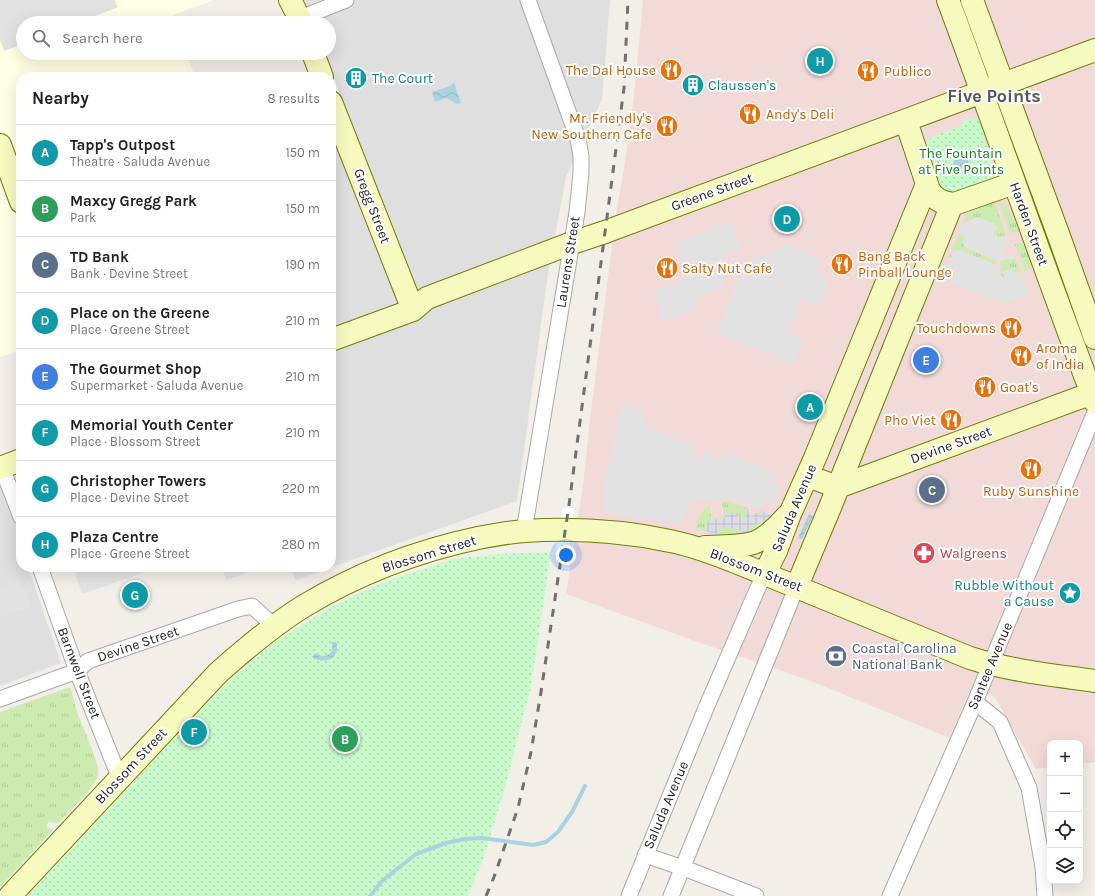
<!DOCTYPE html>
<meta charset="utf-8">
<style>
:root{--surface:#fff;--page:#f2f2f2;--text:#202124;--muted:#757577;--line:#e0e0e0;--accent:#d40000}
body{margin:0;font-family:Karla,sans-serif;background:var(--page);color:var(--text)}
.controls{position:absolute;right:12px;bottom:12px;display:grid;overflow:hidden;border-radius:8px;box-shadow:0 4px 16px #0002}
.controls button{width:36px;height:36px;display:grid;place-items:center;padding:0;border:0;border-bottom:1px solid var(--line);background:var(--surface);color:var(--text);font:20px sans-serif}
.you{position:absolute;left:566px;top:555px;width:14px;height:14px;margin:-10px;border:3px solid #fff;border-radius:50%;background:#1a73e8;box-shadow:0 0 0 6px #1a73e833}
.badge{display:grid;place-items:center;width:26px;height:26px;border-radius:50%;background:var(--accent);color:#fff;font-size:13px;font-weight:700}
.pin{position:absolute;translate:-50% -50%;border:2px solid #fff;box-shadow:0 1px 4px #0006}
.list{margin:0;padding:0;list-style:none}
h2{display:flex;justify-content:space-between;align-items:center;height:52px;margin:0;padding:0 16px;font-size:17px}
h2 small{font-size:13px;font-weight:400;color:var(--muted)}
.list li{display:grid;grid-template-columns:26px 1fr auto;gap:12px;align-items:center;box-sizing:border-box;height:56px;padding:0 16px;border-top:1px solid var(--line)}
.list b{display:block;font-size:15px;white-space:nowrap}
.list p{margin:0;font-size:13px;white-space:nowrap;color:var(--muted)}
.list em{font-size:13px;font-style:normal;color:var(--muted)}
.icon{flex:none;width:22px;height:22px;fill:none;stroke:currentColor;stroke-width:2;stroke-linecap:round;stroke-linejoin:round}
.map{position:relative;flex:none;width:1095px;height:896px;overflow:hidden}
.search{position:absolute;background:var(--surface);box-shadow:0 4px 16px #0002;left:16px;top:16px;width:320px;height:44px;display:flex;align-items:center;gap:10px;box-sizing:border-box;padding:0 14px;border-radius:22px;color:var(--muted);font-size:15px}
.panel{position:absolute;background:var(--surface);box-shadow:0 4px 16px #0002;left:16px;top:72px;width:320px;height:500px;border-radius:16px}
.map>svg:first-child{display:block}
.residential{fill:#e0dfdf}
.commercial{fill:#f2dad9}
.education{fill:#ffffe5}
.grass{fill:url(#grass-tufts)}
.park{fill:url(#park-dots)}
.parking{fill:#e2e2e2}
.plaza{fill:url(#plaza-grid)}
.water{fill:url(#water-waves)}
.pier{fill:#fff}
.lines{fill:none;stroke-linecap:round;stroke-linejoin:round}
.stream{stroke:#aad3df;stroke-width:4}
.street-casing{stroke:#a9a9a9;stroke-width:17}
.secondary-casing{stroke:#707d05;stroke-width:24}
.street{stroke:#fff;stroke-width:15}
.secondary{stroke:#f7fabf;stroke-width:22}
.rail{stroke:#707070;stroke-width:3;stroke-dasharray:8 8;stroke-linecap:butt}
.labels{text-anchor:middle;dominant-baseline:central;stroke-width:4;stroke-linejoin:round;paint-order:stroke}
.food-label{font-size:14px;fill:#c56008;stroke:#fff;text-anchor:start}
.culture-label{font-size:14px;fill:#0d838f;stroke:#fff;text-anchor:start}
.park-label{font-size:14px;fill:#0c8416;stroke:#fff}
.street-label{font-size:14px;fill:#222;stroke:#fff}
.health-label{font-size:14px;fill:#be3a42;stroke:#fff;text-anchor:start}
.service-label{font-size:14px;fill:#4e5e75;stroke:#fff;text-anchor:start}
.district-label{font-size:18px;font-weight:bold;fill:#555;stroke:#fff}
</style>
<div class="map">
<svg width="1095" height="896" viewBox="0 0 1095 896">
<defs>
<pattern id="grass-tufts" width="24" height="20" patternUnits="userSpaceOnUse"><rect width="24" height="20" fill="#cdebb0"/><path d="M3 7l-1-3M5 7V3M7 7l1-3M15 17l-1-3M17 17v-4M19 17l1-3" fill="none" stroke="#b0c997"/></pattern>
<pattern id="park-dots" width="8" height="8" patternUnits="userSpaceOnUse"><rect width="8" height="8" fill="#c8facc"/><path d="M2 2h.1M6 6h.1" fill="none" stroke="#acd6af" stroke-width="1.8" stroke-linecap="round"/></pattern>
<pattern id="plaza-grid" width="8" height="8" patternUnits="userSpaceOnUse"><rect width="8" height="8" fill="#dddde8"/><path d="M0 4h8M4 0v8" fill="none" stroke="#bdbdc7"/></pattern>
<pattern id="water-waves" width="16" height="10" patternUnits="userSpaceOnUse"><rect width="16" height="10" fill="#aad3df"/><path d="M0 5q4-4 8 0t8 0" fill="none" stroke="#92b5bf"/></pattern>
</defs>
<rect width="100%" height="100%" fill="#f2efe9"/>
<path class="residential" d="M301,0H610L602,100L566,177L548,273L517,501L296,580L290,567H331V116L346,110L323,53H329V23H311Z
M21,474V567H28L61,663L0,686V482Z"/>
<path class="commercial" d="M643,0H1095V762L1080,764V743H1050V767L1036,769L994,696L970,690L950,738L811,681L692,640L566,594L583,486L590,419L617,207L624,169L634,96Z"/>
<path class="education" d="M0,0H214L173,15L176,23H23V53H186L195,77H21V350L0,357Z"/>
<path class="grass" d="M1000,201C1007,206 1009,210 1012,217H1013L1019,231L1018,232L1010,233L1000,204Z
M992,202L995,203L1006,235L1000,237L994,235L995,230L964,223L967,214L970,212Z
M959,233L963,237L965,247L996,261V265L960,250L951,258H949Z
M1019,243H1022L1025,245C1029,253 1036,265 1025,271L1015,244Z
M1015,258L1021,272L1019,273L1015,272L1014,268L1005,278L1001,276L1000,261Z
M726,501L745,507L747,518L740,517L734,514L724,512L725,518L719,519V517L724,516L722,502Z
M710,505L711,518L716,517V519L710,520L707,524L705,531L696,528C698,518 701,510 710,505Z
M757,523L763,525L761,530L748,533L749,528Z
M726,527L741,531L744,534L726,536L717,534C718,529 722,528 726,527Z
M70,687C73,696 75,705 78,714C82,726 101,765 98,775C94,789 69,811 59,823L48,822L47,828L54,829L0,887V712Z"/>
<path class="park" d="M972,118L981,121L986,133L983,139C988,151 996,167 993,180L954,197L942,191C938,182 924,152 926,144C927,140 929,138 932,137L961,126L965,119Z
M551,552L531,687L504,791L483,860L468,896H28L223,686L275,642L329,608L381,583L453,559L498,554Z"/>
<path class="parking" d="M0,0H115L118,7L77,23H23V44L4,51L0,40Z
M977,217L995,224L998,229L995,230L994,235L1000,237L1006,235L1011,245L1005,247L1003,250L1004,254L1006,256H1009L1013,254L1015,258L1000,261L964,247L963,237L959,233L964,223H965Z
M731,221L741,248L721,255L727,274L722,288L697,297L698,298L694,300L697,308L661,321L656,290L660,289L659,287L680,280L679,278L686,276L675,243Z
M789,244L806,253L821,260L815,272L830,279L819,305L801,299L788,333L804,340L794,364L717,334L742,264Z
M960,250L1000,267L1001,275L1003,277H1004L1002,272L1014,268L1015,272L1019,273L1021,272L1028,296L1006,302L1000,301L946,280L943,275L949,271V269L945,268L949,258L951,257L953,251Z
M621,407L642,410L647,427L697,448L693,455V458L696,460L701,459L704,453L716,457L717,461L722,462L726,452L776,474L773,484L781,488L775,504L765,500L761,509L740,502L723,499L695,500L687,507L681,524L603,513L606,476Z
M73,567H160L82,594Z
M222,567H264L226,580Z
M21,581L31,606L2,617L0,613V589Z"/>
<path class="plaza" d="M745,507L748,509L750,517L761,510L764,512L772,513L768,520L764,524L760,523L755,524L749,528L748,533L744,534L741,531L726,527L721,528L717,532V534L705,531L707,524L710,520L725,518L724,512L731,513L740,517L746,518Z"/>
<path class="water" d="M454,83L461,103L457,104L446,98L435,102L432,92L450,86Z
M964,153L969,162L962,169L953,165L954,155Z
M809,514L813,516L802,539L798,538Z
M331,642H336C342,657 325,666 312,657L315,653C324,660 336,654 331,642Z"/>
<path class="pier" d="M562,508H574L568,556L555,555Z"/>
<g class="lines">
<path class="stream" d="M370,896L382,881L416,854L446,843L465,839L482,838L533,845L546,842L558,832L572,812L585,786"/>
<g class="street-casing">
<path id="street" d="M301,18L308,15L346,0
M2,468L21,517
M524,531L577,212L581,173V156L578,139L528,0
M40,567L77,671L120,779
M0,699L77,671L88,661L238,609L252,606L274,626
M975,702L1000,722L1029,788L1043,867L1045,896
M645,855L689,870L756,896
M629,896L706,708L757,590L765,573
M671,896L797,586
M890,896L975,702L1095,412"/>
</g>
<g class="secondary-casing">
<path id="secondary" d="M290,0L302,23
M948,0C998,134 1044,269 1095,402
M972,0L1060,239L1095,338
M313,53L322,77
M331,102L413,310
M906,121L929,190C935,200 944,205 957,203L1014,183
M0,145L21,202
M331,340L413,310L427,298L572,243L605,232L1095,50
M0,468L21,460
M807,476L838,487L1095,392
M705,547C718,546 741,547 753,543C766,539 778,526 787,516
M765,573L776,551L790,514L815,458L927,184
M797,586L831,505L846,467L952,204
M10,896L218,673C245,649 273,625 304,606C357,574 417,551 478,538C493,535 509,532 525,531C573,528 623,531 670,541C692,545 712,553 733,561L970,658C1011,671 1053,675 1095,681"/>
</g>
<use href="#street" class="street"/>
<use href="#secondary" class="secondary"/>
<path class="rail" d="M486,896L494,877L518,808L531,752L541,692L569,505L624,88L628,0"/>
</g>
<defs>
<g id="restaurant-disc" transform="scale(1.15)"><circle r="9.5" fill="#e8710a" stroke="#fff"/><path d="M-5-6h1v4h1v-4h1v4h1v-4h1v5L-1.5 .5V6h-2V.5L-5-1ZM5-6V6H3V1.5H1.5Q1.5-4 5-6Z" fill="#fff"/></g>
<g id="building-disc" transform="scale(1.15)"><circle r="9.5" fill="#0f9aa8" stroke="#fff"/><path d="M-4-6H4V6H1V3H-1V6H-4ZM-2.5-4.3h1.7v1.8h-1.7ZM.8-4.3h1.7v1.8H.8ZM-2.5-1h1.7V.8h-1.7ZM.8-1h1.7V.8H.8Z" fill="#fff"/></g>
<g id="pharmacy-disc" transform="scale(1.15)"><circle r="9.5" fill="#e0444e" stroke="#fff"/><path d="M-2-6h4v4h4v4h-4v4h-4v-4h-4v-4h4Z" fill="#fff"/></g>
<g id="sight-disc" transform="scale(1.15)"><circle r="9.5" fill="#0f9aa8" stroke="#fff"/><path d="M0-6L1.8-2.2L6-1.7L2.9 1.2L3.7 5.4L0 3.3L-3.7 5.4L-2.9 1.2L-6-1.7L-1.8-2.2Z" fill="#fff"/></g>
<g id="bank-disc" transform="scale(1.15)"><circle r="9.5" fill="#5c6f8a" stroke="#fff"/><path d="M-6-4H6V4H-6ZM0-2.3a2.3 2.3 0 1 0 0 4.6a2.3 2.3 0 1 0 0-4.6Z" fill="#fff"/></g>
</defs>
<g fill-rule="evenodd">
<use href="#restaurant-disc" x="671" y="70"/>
<use href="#restaurant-disc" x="868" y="71"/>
<use href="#building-disc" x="356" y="78"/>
<use href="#building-disc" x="693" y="85"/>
<use href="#restaurant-disc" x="750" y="114"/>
<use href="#restaurant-disc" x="667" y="126"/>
<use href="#restaurant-disc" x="842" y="264"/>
<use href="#restaurant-disc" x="667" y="268"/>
<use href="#restaurant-disc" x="1011" y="328"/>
<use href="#restaurant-disc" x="1021" y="356"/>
<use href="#restaurant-disc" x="985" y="387"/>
<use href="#restaurant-disc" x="951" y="420"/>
<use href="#restaurant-disc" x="1031" y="469"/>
<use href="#pharmacy-disc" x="924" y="553"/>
<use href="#sight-disc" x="1070" y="593"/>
<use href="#bank-disc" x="836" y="656"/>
</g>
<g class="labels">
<g class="food-label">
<text x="656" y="70" text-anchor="end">The Dal House</text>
<text x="884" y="71">Publico</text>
<text x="766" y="114">Andy's Deli</text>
<text x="652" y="118" text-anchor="end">Mr. Friendly's<tspan x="652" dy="16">New Southern Cafe</tspan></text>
<text x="858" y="256">Bang Back<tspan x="858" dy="16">Pinball Lounge</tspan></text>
<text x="682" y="268">Salty Nut Cafe</text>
<text x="996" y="328" text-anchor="end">Touchdowns</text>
<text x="1036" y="348">Aroma<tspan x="1036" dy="16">of India</tspan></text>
<text x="1000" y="387">Goat's</text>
<text x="936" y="420" text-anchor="end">Pho Viet</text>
<text x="1031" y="491" text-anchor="middle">Ruby Sunshine</text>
</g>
<g class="culture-label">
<text x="372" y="78">The Court</text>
<text x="708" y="85">Claussen's</text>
<text x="1054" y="585" text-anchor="end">Rubble Without<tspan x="1054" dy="16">a Cause</tspan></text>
</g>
<g class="park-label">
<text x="961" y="153">The Fountain<tspan x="961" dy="16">at Five Points</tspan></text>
</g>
<g class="street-label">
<text transform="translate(712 192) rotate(-20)">Greene Street</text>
<text transform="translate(372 206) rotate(69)">Gregg Street</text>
<text transform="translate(1029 224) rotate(70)">Harden Street</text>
<text transform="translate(568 262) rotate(-81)">Laurens Street</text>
<text transform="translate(951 445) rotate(-20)">Devine Street</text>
<text transform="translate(794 508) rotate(-67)">Saluda Avenue</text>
<text transform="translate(429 554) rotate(-17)">Blossom Street</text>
<text transform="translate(756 570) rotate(21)">Blossom Street</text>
<text transform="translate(138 644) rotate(-19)">Devine Street</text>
<text transform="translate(990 666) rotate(-67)">Santee Avenue</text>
<text transform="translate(79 673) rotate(69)">Barnwell Street</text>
<text transform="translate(131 766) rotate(-47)">Blossom Street</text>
<text transform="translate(666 805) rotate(-67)">Saluda Avenue</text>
</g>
<g class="health-label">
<text x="940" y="553">Walgreens</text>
</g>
<g class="service-label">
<text x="852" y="648">Coastal Carolina<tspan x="852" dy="16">National Bank</tspan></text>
</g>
<g class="district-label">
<text x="994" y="96">Five Points</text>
</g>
</g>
</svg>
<div class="controls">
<button>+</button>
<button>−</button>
<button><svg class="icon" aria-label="locate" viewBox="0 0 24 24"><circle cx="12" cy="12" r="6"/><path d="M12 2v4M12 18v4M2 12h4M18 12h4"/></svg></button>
<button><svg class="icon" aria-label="layers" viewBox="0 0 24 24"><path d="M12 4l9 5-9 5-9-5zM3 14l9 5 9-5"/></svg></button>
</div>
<div class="you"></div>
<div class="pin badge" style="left:810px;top:407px;background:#0f9aa8">A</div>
<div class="pin badge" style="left:345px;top:739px;background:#2e9e5b">B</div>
<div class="pin badge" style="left:932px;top:490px;background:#5c6f8a">C</div>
<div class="pin badge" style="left:787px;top:219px;background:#0f9aa8">D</div>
<div class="pin badge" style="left:926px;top:360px;background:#3f7fe0">E</div>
<div class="pin badge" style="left:194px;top:732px;background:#0f9aa8">F</div>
<div class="pin badge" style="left:135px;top:595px;background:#0f9aa8">G</div>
<div class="pin badge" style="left:820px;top:61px;background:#0f9aa8">H</div>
<div class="search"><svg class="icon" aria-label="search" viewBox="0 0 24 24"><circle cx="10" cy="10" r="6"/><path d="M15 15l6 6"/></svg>Search here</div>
<section class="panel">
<h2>Nearby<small>8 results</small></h2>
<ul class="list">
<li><span class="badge" style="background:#0f9aa8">A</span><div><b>Tapp's Outpost</b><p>Theatre · Saluda Avenue</p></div><em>150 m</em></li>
<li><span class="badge" style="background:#2e9e5b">B</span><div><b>Maxcy Gregg Park</b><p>Park</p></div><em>150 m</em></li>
<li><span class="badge" style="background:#5c6f8a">C</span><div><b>TD Bank</b><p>Bank · Devine Street</p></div><em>190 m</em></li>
<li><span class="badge" style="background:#0f9aa8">D</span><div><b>Place on the Greene</b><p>Place · Greene Street</p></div><em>210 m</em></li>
<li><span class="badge" style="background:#3f7fe0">E</span><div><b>The Gourmet Shop</b><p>Supermarket · Saluda Avenue</p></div><em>210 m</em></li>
<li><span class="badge" style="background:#0f9aa8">F</span><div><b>Memorial Youth Center</b><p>Place · Blossom Street</p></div><em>210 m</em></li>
<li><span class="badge" style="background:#0f9aa8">G</span><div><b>Christopher Towers</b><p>Place · Devine Street</p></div><em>220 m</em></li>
<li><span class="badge" style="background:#0f9aa8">H</span><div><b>Plaza Centre</b><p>Place · Greene Street</p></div><em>280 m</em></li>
</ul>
</section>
</div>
